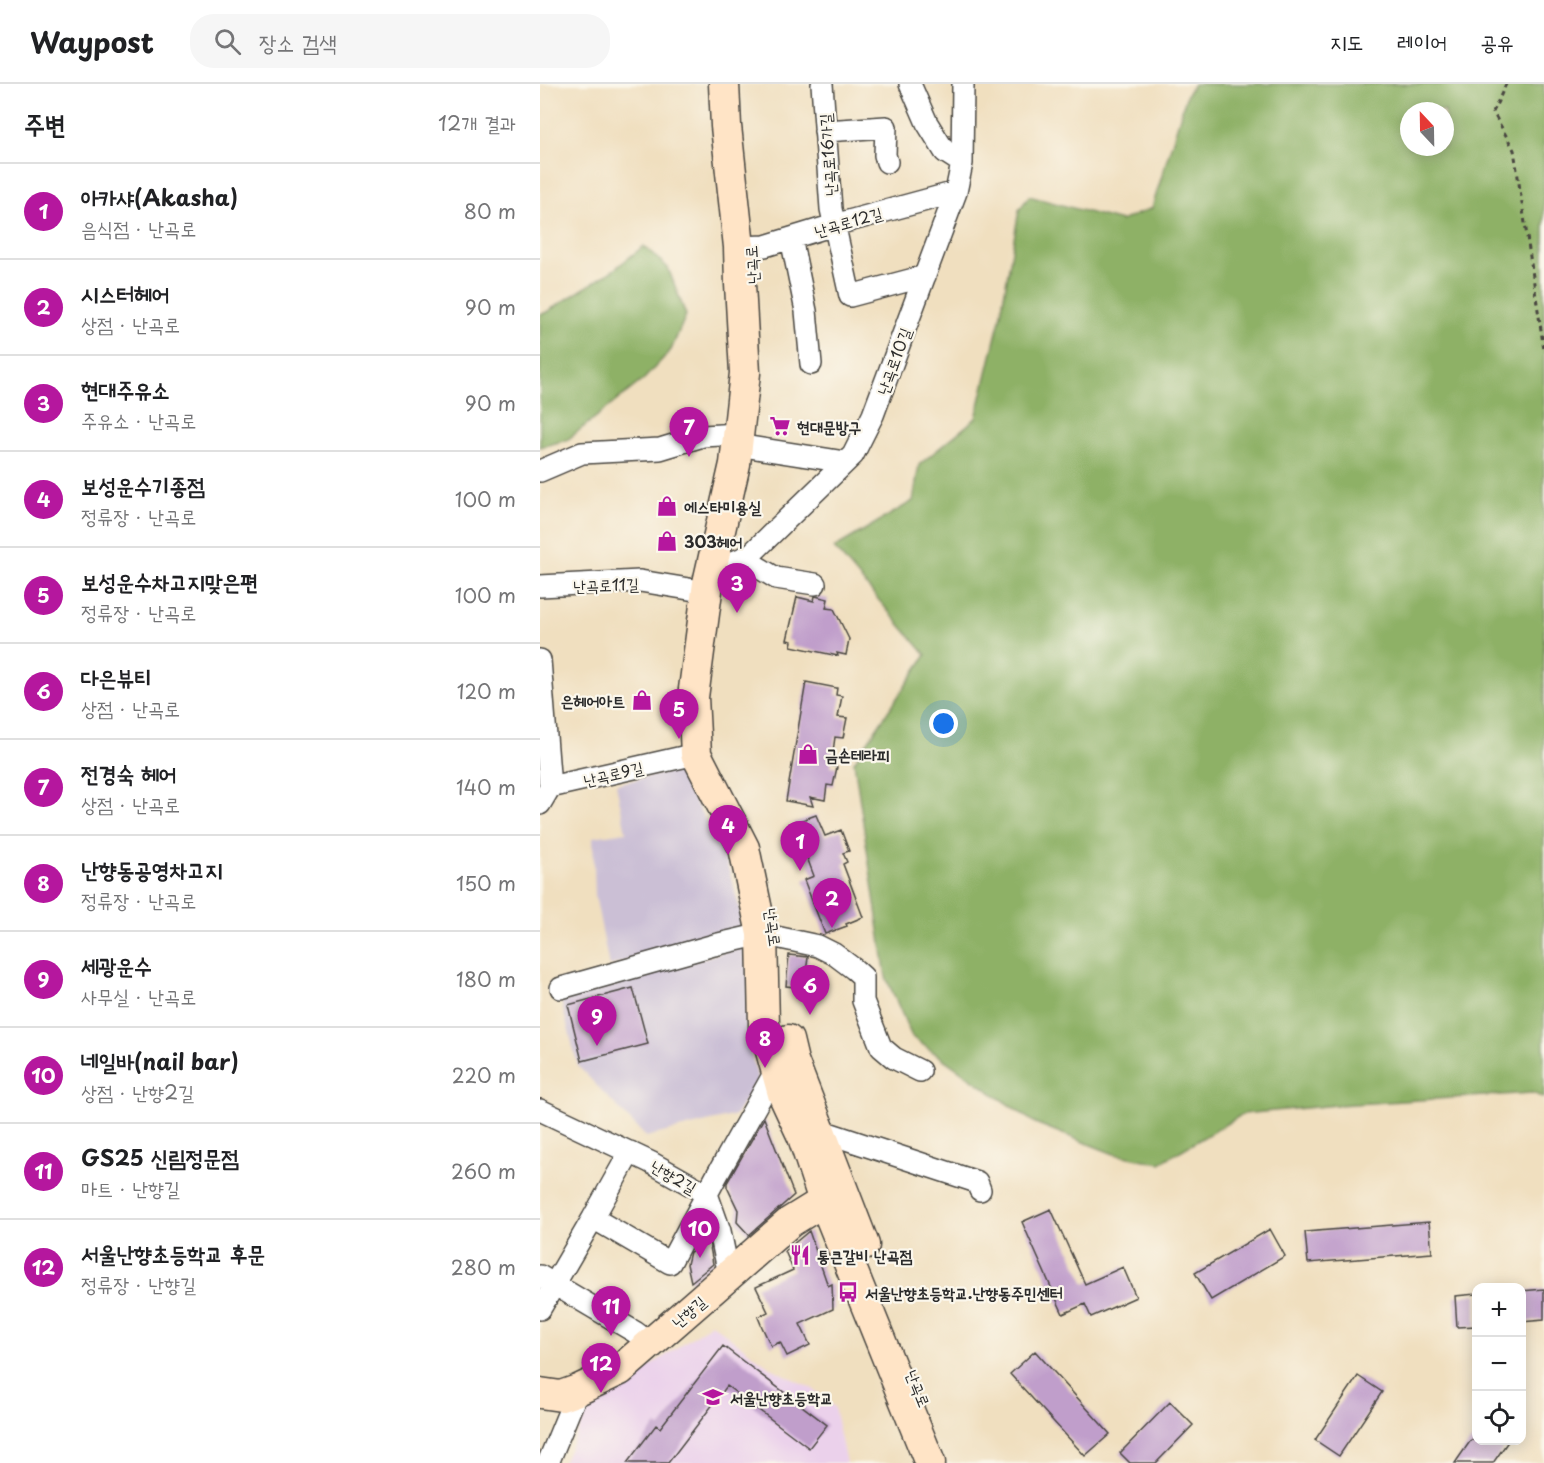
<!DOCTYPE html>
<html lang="ko">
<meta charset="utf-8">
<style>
:root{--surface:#fff;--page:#f6f6f6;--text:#202124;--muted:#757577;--line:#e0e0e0;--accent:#b5179e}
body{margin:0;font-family:"Playpen Sans","Poor Story",sans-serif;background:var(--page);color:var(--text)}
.controls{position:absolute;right:18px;bottom:18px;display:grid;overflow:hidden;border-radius:12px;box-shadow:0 3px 15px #0003}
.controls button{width:54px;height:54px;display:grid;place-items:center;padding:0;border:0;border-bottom:2px solid var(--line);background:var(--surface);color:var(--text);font:30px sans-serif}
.compass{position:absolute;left:860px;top:18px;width:54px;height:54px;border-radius:50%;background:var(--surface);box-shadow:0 3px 15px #0003;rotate:338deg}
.you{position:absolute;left:404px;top:640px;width:21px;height:21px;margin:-15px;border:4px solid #fff;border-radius:50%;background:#1a73e8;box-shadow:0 0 0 9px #1a73e833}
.badge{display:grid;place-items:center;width:39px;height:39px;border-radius:50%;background:var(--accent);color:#fff;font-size:20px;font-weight:700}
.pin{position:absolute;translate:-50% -50px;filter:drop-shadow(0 2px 3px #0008)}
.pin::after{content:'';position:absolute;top:32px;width:21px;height:18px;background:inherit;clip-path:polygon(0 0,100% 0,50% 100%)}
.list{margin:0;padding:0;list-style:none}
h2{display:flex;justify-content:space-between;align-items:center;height:78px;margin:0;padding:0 24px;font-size:26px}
h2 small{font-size:20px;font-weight:400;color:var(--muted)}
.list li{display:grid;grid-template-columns:39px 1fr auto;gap:18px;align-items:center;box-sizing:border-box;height:96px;padding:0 24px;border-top:2px solid var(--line)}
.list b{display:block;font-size:22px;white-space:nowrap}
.list p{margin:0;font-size:20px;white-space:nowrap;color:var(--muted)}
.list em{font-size:20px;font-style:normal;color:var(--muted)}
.icon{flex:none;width:33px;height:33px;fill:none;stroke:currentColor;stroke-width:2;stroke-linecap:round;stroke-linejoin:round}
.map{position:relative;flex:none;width:1004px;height:1379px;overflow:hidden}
header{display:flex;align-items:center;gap:36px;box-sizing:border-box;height:84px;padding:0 30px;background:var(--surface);border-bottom:2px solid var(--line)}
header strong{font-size:28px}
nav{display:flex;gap:33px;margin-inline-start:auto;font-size:21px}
.search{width:420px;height:54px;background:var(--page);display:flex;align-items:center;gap:15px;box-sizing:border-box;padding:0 21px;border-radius:24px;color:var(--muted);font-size:22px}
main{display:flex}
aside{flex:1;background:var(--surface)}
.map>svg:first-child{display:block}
.built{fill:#ebd1eb}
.industrial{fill:#cbbfd5}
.forest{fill:#8eb166;stroke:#5c6e48;stroke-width:1.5;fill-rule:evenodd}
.building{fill:#c09ecb}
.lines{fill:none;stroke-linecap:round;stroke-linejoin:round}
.street-casing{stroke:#494641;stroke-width:24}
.secondary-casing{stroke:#494641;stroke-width:33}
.path{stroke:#494641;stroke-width:3;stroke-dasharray:4.5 4.5;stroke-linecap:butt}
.street{stroke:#fff;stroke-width:21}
.secondary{stroke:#ffe4c6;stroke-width:30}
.labels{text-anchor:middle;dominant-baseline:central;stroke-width:4.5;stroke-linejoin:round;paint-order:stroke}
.street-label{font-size:16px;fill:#2b2b2b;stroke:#fbf7ec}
.poi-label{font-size:16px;font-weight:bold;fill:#2b2b2b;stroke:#fbf7ec;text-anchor:start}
</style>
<header>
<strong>Waypost</strong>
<div class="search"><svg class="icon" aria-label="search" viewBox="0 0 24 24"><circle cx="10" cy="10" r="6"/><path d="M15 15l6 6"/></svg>장소 검색</div>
<nav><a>지도</a><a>레이어</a><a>공유</a></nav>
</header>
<main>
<aside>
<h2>주변<small>12개 결과</small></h2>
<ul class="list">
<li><span class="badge">1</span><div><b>아카샤(Akasha)</b><p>음식점 · 난곡로</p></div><em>80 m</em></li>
<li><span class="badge">2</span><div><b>시스터헤어</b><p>상점 · 난곡로</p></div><em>90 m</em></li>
<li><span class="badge">3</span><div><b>현대주유소</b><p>주유소 · 난곡로</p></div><em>90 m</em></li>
<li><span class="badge">4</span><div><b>보성운수기종점</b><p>정류장 · 난곡로</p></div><em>100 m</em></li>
<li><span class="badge">5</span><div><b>보성운수차고지맞은편</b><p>정류장 · 난곡로</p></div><em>100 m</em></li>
<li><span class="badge">6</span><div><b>다은뷰티</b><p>상점 · 난곡로</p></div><em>120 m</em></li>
<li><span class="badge">7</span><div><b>전경숙 헤어</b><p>상점 · 난곡로</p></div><em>140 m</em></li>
<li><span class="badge">8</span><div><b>난향동공영차고지</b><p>정류장 · 난곡로</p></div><em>150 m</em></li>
<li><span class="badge">9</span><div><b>세광운수</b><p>사무실 · 난곡로</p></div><em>180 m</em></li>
<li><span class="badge">10</span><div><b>네일바(nail bar)</b><p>상점 · 난향2길</p></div><em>220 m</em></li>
<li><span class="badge">11</span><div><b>GS25 신림정문점</b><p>마트 · 난향길</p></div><em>260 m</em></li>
<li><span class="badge">12</span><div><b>서울난향초등학교 후문</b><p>정류장 · 난향길</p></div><em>280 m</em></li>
</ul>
</aside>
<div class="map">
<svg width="1004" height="1379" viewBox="0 0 1004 1379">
<rect width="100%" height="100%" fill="#fbf7ec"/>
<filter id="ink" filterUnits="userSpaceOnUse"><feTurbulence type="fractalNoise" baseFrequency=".0167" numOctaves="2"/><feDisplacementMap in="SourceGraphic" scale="12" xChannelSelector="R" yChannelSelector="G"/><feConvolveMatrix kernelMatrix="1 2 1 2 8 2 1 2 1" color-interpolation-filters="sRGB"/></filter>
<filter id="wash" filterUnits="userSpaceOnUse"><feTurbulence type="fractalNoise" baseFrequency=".008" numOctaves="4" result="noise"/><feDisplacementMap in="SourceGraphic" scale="24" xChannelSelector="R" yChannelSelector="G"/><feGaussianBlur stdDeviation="1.35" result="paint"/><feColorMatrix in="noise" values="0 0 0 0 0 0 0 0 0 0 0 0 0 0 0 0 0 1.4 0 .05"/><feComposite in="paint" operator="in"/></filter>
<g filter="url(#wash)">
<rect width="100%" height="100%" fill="#f0dfbf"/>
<path class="built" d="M171,1239L231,1284L273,1305L294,1323L306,1379H23L50,1320L77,1305L164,1245Z"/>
<path class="industrial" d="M137,686L184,769L205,844L69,882L55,811L53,753L86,748L76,700Z
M213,859L206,952L218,995L196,1031L106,1053L38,982L21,917Z"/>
<path class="forest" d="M654,0H1004V1014L993,1009L797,1021L703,1030L620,1079L574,1070L495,1039L372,953L346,893L314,678L386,571L294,464L373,417L379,381L436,334L460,235L479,126L489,112L581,137L612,124L647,10ZM869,27H905V63H869Z
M104,162L128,184L146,231L131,266L104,295L27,356L0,363V230L5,229L72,187Z"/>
<g id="blocks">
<path class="building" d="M275,512L288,515L286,524L294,525L309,555L306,571L297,569L298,572L251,562L252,557L247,556L257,513L274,517Z
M266,598L297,604L296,611L302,612L298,633L307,634L303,654L295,653L291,682L297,683L293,702L287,701L285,716L270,713L273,722L246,717Z
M276,731L285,752L301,746L309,767L303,769L307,778L303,780L323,833L306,840L307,842L285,850L264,796L274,792L254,739Z
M249,871L268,873L264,904L246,902Z
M93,904L108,960L42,977L28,921Z
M224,1034L254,1111L209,1151L197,1138L198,1126L187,1103V1099Z
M511,1125L545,1200L583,1183L596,1213L551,1233L545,1220L523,1230L482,1138Z
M889,1138L892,1169L768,1179L765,1148Z
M730,1145L745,1172L671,1216L655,1189Z
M269,1147L288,1202L292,1200L293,1225L260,1240L270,1261L247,1272L240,1258L231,1262L222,1243L218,1233L228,1228L216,1203L253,1186L245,1167Z
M161,1149L168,1151L173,1180L151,1198L147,1180L150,1168L155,1166Z
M1004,1205V1236L981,1238V1207Z
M936,1210V1242L917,1243L915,1212Z
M183,1262L287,1341L269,1364L187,1302L128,1379H87L116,1341L120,1344Z
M495,1267L570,1350L545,1372L470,1290Z
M818,1292L842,1308L799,1372L775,1356Z
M630,1318L653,1341L616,1379H590L580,1369Z
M931,1356H969L953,1379H915Z"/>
</g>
</g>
<g filter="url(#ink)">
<use href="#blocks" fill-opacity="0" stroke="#494641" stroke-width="1.5"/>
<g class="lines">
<g class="street-casing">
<path id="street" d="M282,0L291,125L310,212L385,192
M370,0L387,39L405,68L422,79
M285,47L346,43L345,71L347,78
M251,154L266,227L271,280
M199,163L225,162L294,141L416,108
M197,361L305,378
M0,387L42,369L120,365L163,352L199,350
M203,474L236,494L275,500
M170,488L210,471L313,371L333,331L416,108L422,79L423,0
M0,502L100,497L167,508
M0,576L10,703
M0,720L10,703L156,670
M21,904L174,861L222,850L278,862L294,870L314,885L323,893V917L341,963L354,974L380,987
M0,1026L110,1078L167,1110L180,1147L189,1191
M269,1052L291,1050L437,1098L440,1106
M90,1068L53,1134L130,1179L176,1093L236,986
M0,1192L95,1248L111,1260
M0,1225L53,1134
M8,1379L38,1306"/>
</g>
<g class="secondary-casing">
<path id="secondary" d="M184,0L186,42L199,163L200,200L205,289L195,380L168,499L153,613L156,670L204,764L222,850L224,942L243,1010L263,1053L284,1117L390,1379
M248,956L253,977L324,1161
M0,1309L21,1312L38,1306L80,1286L250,1138L284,1117"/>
</g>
<path class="path" d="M966,0L953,28L974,66L1004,266"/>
<use href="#street" class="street"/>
<use href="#secondary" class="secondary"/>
</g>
</g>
<defs>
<g id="supermarket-bare" transform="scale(1.62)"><path d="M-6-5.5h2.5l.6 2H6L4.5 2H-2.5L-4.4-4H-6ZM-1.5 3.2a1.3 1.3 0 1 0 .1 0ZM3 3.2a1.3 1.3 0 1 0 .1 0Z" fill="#b5179e" stroke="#fbf7ec" stroke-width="2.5" paint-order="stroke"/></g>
<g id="shop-bare" transform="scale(1.62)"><path d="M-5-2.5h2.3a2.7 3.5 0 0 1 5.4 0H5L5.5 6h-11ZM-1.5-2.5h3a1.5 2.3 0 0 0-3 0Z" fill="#b5179e" stroke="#fbf7ec" stroke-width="2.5" paint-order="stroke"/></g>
<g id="restaurant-bare" transform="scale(1.62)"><path d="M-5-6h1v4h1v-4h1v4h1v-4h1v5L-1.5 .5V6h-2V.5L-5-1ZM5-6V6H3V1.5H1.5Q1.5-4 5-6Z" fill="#b5179e" stroke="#fbf7ec" stroke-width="2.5" paint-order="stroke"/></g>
<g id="bus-bare" transform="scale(1.62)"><path d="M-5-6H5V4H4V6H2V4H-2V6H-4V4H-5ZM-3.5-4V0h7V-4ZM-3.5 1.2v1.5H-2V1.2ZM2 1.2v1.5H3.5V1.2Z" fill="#b5179e" stroke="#fbf7ec" stroke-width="2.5" paint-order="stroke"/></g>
<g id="school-bare" transform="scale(1.62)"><path d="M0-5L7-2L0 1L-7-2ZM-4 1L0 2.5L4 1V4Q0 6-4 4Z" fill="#b5179e" stroke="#fbf7ec" stroke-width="2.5" paint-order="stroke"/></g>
</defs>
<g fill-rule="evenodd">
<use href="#supermarket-bare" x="240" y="342"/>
<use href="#shop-bare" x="127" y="422"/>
<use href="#shop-bare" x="127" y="457"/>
<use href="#shop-bare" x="102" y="616"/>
<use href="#shop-bare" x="268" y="670"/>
<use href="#restaurant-bare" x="260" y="1171"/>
<use href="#bus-bare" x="308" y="1208"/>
<use href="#school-bare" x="173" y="1313"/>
</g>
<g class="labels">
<g class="street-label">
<text transform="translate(287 71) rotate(-94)">난곡로16가길</text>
<text transform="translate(308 137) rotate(-16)">난곡로12길</text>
<text transform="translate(211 181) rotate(-94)">난곡로</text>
<text transform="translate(353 277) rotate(-70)">난곡로10길</text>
<text transform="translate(66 500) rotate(-2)">난곡로11길</text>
<text transform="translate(73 689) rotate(-13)">난곡로9길</text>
<text transform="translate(234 843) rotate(82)">난곡로</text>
<text transform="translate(134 1092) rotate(30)">난향2길</text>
<text transform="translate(148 1227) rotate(-41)">난향길</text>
<text transform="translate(379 1304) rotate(68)">난곡로</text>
</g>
<g class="poi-label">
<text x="257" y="342">현대문방구</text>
<text x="144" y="422">에스타미용실</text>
<text x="144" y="457">303헤어</text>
<text x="85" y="616" text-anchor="end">은헤어아트</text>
<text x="285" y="670">금손테라피</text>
<text x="277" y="1171">통큰갈비 난곡점</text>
<text x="325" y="1208">서울난향초등학교.난향동주민센터</text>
<text x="190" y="1313">서울난향초등학교</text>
</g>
</g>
</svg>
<div class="controls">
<button>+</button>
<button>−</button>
<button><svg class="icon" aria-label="locate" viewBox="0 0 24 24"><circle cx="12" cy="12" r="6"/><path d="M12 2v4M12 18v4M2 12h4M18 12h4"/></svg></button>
</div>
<svg class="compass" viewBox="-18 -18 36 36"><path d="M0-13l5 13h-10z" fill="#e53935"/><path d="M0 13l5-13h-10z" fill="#757577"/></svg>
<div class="you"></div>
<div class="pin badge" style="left:260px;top:787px">1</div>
<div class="pin badge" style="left:292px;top:844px">2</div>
<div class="pin badge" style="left:197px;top:529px">3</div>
<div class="pin badge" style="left:188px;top:771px">4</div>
<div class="pin badge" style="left:139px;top:655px">5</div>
<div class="pin badge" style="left:270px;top:931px">6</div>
<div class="pin badge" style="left:149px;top:373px">7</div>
<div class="pin badge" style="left:225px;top:984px">8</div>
<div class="pin badge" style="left:57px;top:962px">9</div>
<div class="pin badge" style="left:160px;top:1174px">10</div>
<div class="pin badge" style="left:71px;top:1252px">11</div>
<div class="pin badge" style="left:61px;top:1309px">12</div>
</div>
</main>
